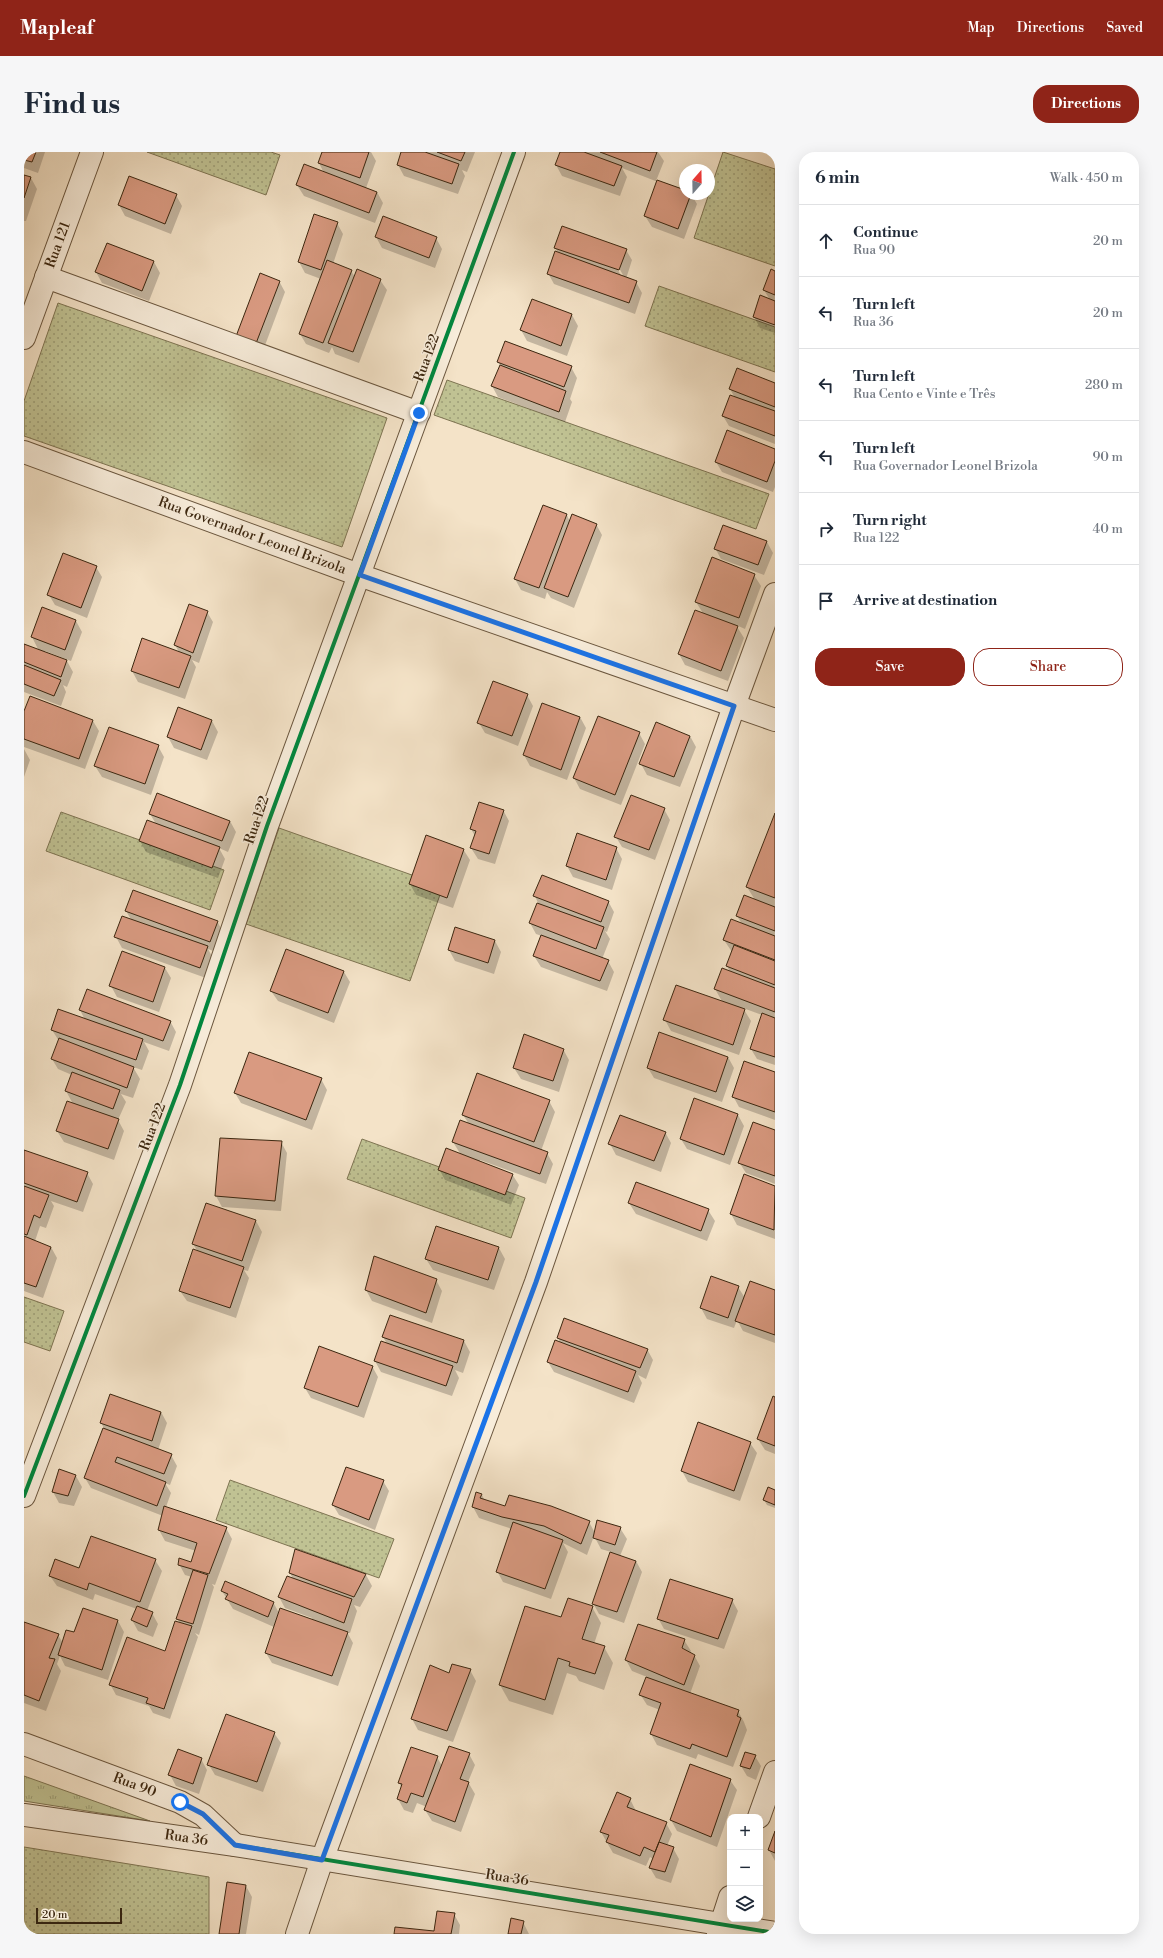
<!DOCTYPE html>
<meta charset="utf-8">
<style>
:root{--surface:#fff;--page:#f6f6f7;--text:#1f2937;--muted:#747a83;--line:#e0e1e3;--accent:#8f2418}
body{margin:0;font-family:"Libre Bodoni",serif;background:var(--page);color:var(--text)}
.controls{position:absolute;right:12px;bottom:12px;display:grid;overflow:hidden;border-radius:8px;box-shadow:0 4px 16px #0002}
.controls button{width:36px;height:36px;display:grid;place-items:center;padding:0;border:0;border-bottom:1px solid var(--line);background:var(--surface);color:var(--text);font:20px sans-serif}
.compass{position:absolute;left:655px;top:12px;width:36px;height:36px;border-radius:50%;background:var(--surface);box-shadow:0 4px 16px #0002;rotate:20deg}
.scale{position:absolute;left:12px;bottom:10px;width:86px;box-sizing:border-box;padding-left:4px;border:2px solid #3c2710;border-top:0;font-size:11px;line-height:14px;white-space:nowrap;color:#3c2710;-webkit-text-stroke:3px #f8eddb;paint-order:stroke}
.stop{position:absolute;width:12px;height:12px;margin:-9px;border:3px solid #1a73e8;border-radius:50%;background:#fff}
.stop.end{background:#1a73e8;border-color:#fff;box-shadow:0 1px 4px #0008}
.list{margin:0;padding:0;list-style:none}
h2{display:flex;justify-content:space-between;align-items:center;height:52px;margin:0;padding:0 16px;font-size:17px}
h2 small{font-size:13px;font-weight:400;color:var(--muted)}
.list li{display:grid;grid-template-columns:26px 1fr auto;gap:12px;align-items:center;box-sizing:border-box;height:72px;padding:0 16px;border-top:1px solid var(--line)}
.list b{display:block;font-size:15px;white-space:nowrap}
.list p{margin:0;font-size:13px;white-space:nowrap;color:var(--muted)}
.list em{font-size:13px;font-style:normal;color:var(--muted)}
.actions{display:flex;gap:8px;padding:12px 16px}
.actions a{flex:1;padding:9px 0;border:1px solid var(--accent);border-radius:16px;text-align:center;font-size:14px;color:var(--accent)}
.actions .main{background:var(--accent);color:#fff}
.icon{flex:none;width:22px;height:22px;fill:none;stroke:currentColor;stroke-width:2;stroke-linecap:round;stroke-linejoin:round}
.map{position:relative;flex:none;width:751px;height:1782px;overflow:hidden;border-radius:16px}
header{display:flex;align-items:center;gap:24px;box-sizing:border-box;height:56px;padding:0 20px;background:var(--accent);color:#fff}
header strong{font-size:19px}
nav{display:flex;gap:22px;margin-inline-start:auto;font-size:14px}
.intro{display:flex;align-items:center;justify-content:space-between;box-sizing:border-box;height:96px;padding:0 24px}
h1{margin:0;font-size:28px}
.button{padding:10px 18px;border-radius:16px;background:var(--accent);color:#fff;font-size:14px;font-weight:700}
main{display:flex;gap:24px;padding:0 24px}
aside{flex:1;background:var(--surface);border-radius:16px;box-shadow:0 4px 16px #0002}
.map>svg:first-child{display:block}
.grass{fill:url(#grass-dots);stroke:#7e7452}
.park{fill:url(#park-tufts);stroke:#7e7452}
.shadow{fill:#0003;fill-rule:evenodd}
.building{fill:#d99a81;stroke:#3c2710}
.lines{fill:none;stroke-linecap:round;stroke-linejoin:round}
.street-casing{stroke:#6a563e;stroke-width:24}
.street{stroke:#f8eddb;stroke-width:22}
.cycleway-casing{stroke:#f8eddb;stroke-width:6}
.cycleway{stroke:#00873e;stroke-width:4}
.route{stroke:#1a73e8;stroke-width:5}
.labels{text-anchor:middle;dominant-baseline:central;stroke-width:3;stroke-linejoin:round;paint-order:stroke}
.street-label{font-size:14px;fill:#3c2710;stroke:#f8eddb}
</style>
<header>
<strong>Mapleaf</strong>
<nav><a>Map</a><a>Directions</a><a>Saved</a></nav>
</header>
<div class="intro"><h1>Find us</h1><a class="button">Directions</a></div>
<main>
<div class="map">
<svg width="751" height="1782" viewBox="0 0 751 1782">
<defs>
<pattern id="grass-dots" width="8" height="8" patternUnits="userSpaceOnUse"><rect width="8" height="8" fill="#c0c293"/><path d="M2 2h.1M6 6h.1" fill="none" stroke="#9d9e77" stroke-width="1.8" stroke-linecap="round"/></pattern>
<pattern id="park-tufts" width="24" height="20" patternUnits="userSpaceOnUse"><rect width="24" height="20" fill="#c0c293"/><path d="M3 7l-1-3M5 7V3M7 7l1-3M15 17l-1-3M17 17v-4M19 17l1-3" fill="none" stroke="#9d9e77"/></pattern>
</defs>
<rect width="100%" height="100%" fill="#f4e3c8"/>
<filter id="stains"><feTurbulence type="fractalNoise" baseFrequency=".005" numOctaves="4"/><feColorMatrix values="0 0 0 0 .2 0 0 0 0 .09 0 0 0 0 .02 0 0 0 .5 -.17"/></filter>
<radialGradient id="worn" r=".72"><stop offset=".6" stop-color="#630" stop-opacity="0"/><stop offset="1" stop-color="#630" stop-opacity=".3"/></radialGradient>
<path class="grass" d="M123,0H247L256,3L242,43Z
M699,0L751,17V114L670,86Z
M635,134L751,175V220L621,174Z
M34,151L363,266L318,395L0,284V249Z
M423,228L745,342L732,377L410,263Z
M37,660L200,718L186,758L22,699Z
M255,676L419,734L386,829L222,772Z
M338,987L501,1046L487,1086L323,1027Z
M0,1145L40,1159L26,1199L0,1190Z
M206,1328L370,1387L355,1426L192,1368Z
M0,1695L185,1725V1782H0Z"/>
<path class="park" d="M0,1624L126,1669L0,1649Z"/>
<path class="shadow" d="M0,0H21L14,21L0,16Z
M299,0H347L352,9L342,36L353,40L359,51L351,71L280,44L273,33L300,21L295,11Z
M378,0H451L443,20L438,18L441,24L434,42L380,24L374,13Z
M537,0H634L640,9L632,29L661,39V42H667L673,52L660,87L628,75L621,64L634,30L598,16L603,25L596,44L538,24L532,13Z
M0,24L7,26L13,37L2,69H0Z
M152,43L158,54L147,82L101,64L95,53Z
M313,71L319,82L309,112L327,119L331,125L356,128L363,138L335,211L311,202L308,195L305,201L282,192L276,182L297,127L281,121L275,110Z
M352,85L412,86L418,97L411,116L358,96Z
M531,96L602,98L608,108L602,127L612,130L618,141L611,162L530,132L524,121L535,102ZM594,114L600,125H598L592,115Z
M130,110L136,121L125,149L78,131L72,120Z
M751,120V181L736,176L730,165L737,145L746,148L740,138Z
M255,129L261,140L237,204L218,197Z
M508,148L548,163L554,174L543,204L503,189L497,178Z
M474,210L547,215L553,226L546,247L548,250L541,270L474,245L468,234L476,214Z
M751,232V292L705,274L699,264L711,246L706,237Z
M751,298V335L749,340L698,320L692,310Z
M519,354L543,363L546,370L572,372L578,383L550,456L527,446L523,440L521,447L497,438L491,427Z
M743,390L749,401L740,423L697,407L691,396Z
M72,415L78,425L63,466L31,453L25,443Z
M730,423L737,434L721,477L712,473L720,486L704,529L661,513L655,502L680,463L672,450Z
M18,457L52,469L58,480L47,509L21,499V501L43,509L49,520L43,535L39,533L42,540L37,554L0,540V493L15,499L8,485Z
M183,460L189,470L175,511L168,508L172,515L161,547L114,530L108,519L155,500L151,493Z
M503,543L509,554L494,594L461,581L455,571Z
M519,552L556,565L562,576L543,628L506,614L500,603Z
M0,562L69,569L75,579L61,617L0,595Z
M188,569L194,580L183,608L150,596L144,585Z
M615,581L621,592L597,653L556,637L550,626Z
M666,584L672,595L656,635L623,623L617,612Z
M134,594L140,605L127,643L78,625L71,614Z
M0,597L6,608L0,625Z
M640,657L646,668L631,708L598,695L592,685Z
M479,658L485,669L471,712L454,707L447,696L451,684L447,677Z
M126,662L206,669L212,680L204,700L195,696L201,707L194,726L122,700L116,689L132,672Z
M751,663V913L733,907L727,897L738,863L719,856L727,869L715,903L647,879L641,868L699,851L691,837L706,820L703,814L708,800L700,788L718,772L713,764L731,748L723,735Z
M592,696L598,707L588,738L549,725L543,714Z
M439,697L446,708L429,756L392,743L386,732Z
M511,744L584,749L590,760L583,780L581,779L586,787L578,807L584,809L590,820L583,839L517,815L510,804L518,784L512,782L506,771L514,751Z
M102,759L193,769L199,780L192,800L184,797L189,806L182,826L98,796L92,785L108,769Z
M432,776L471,789L477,800L470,822L431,809L425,798Z
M141,816L147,826L135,860L93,845L87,834Z
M320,820L326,830L310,871L254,849L247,839Z
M56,858L146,869L152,880L145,899L120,890L125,899L118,918L109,915L116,927L109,946L97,942L102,950L94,968L100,979L90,1008L40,990L33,979L49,952L42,939L48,923L34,917L28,907L35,889L28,878L61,868Z
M539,897L545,908L535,940L497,927L490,916Z
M704,905L710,916L698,950L630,926L624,916Z
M751,921V968L715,955L709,944Z
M297,927L303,938L288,978L217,951L211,941Z
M671,947L714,963L720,974L706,1013L663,997L657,987Z
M525,949L531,960L517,999L523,1001L529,1012L522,1032L456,1008V1010L488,1022L495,1033L487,1053L421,1028L415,1017L437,1003L429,990L445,972L439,963Z
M751,979V1032L722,1021L715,1010Z
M641,980L647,991L637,1020L592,1003L586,992Z
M197,987L257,990L263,1001L257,1059L198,1055L192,1044Z
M0,999L63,1021L69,1032L59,1060L27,1049L30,1054L22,1076L16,1074L11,1089L27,1095L33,1106L19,1146L0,1139Z
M721,1024L751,1035V1087L713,1073L707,1062Z
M605,1051L684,1058L691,1069L683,1089L612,1062Z
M183,1052L232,1069L238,1080L224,1119L220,1118L225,1126L212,1166L163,1149L156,1139L174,1100L169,1092Z
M413,1075L475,1096L481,1107L470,1138L409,1118L402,1107Z
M351,1106L412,1128L418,1139L408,1171L348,1149L342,1138Z
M714,1135L721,1146L751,1139V1191L719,1179L713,1168L710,1176L683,1167L677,1156Z
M366,1164L440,1189L446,1200L439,1221L431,1218L435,1226L428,1244L357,1220L351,1209L363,1192L359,1185Z
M534,1186L623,1197L629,1208L622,1227L614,1223L618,1231L610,1251L530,1220L524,1210L537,1192Z
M348,1214L354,1225L340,1266L287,1246L281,1236Z
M751,1246V1302L741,1298L734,1287Z
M137,1260L143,1271L134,1298L147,1303L153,1314L146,1333L141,1331L147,1341L142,1355L202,1376L208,1387L191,1433L188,1432L190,1435L175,1483L171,1481L174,1485L146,1567L129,1561L125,1554L92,1543L86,1532L141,1500L156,1472L153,1466L168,1425L161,1423L155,1412L168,1411L172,1399L141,1389L135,1378L139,1364L67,1336L61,1326L80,1276L77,1271Z
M675,1272L726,1291L733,1301L716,1349L664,1330L658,1319Z
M36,1318L52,1324L58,1335L50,1354L35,1351L29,1340Z
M359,1329L365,1339L351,1378L315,1363L309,1353Z
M751,1339V1356L743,1353L740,1348Z
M452,1342L458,1343L461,1349L481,1355L565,1370L571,1381L596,1376L603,1387L596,1404L612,1409L618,1420L600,1471L575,1462L569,1451L587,1400L577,1397L570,1384L563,1403L539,1391L544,1400L527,1447L479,1430L473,1419L488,1377L455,1366L449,1355Z
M272,1398L342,1423L348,1434L336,1455L330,1453L333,1459L326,1481L323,1480L329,1491L314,1534L248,1511L242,1501L250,1475L209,1457L198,1439L249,1450L255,1461L287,1468L288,1466L261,1456L255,1445L269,1427L266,1421Z
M131,1408L138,1419L123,1459L128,1461L134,1472L129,1485L114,1479L108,1468L113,1457L71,1442L69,1448L33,1434L26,1424L56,1417Z
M708,1448L714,1459L700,1497L640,1477L634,1466Z
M568,1455L577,1471L570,1492L580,1495L589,1511L580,1538L555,1529L552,1524L543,1521L529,1563L485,1549L476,1533L538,1466Z
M94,1469L100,1480L84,1528L41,1514L36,1504L33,1512L37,1519L22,1559L0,1551V1471L34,1483L39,1491L51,1481Z
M660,1488L667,1499L666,1501L670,1503L676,1514L666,1542L714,1559L720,1570L723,1578L709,1615L674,1602L672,1607L633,1593L627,1582L636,1558L623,1553L616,1542L623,1525L608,1519L602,1508Z
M446,1518L452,1529L429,1590L394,1578L388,1567L425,1522Z
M250,1581L257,1591L239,1640L191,1623L185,1613Z
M445,1602L451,1613L444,1630L451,1642L437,1680L408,1669L401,1658L403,1655L393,1651L389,1661L380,1658L374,1647L378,1636L375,1631L413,1605L418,1614Z
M731,1604L737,1614L732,1628L723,1624L717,1614Z
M177,1607L183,1618L175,1642L152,1634L146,1623Z
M706,1628L713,1638L693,1695L653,1679L647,1668Z
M606,1647L612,1659L642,1671L648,1682L643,1694L649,1696L655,1707L647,1731L632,1726L626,1716L629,1707L626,1705L622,1714L589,1701L577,1680Z
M751,1682V1709L745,1698Z
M204,1731L222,1734L228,1745L222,1782H196Z
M430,1762L436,1773L435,1782H371L411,1780Z
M499,1770L505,1782H485Z"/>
<path class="building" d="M0,0H12L8,10L0,8Z
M298,0H345L336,26L294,11Z
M377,0H401L435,12L428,32L373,13Z
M413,0H441L437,9Z
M536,0H560L598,14L590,34L531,13Z
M576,0H633L626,19Z
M280,12L353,40L345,61L272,33Z
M0,23L7,25L0,46Z
M105,24L153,42L141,72L94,53Z
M633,28L661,38V42H667L654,77L620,64Z
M290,62L314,70L297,118L274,110Z
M359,64L413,85L405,106L351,85Z
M538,74L603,97L595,118L530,96Z
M83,91L130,109L118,139L71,120Z
M531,99L613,129L605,151L523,122Z
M303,108L328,118L299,191L275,182Z
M333,117L357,127L329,200L304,191Z
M747,117L751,119V143L739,138Z
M236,121L256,129L231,194L211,187Z
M736,143L751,149V173L729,165Z
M508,147L548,162L537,194L496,178Z
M481,189L548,214L540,235L473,210Z
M476,213L542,239L535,260L467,234Z
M713,216L751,231V255L705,237Z
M706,243L751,259V284L698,264Z
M703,278L751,297V309L743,330L691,310Z
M519,353L543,362L515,436L490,427Z
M548,362L573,372L544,445L520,436Z
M699,373L743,389L734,413L690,397Z
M39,401L73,414L57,456L23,443Z
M688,405L731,422L715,466L671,450Z
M165,452L184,459L169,501L150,493Z
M18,455L52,468L41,498L7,485Z
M671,458L714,474L697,519L654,502Z
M118,486L167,504L155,536L107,519Z
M0,492L43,508L37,525L0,510Z
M0,513L37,528L30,544L0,532Z
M469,529L504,542L488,584L453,571Z
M6,544L69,568L55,607L0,587V559Z
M518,551L556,565L537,618L499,603Z
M154,555L188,568L177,598L143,585Z
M574,564L616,580L591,643L549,626Z
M632,570L666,584L650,625L615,612Z
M85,575L135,593L121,632L70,614Z
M133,641L206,669L198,689L125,662Z
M607,643L641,656L625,698L590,685Z
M455,650L480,658L465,702L446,696L452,679L446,677Z
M751,661V746L722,735Z
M123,668L196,695L188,716L115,689Z
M553,681L593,695L582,728L542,714Z
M402,683L440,697L423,746L385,732Z
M518,723L585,749L577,770L509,744Z
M109,738L194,769L186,790L101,759Z
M720,743L751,755V779L712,764Z
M513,751L580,775L572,797L505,771Z
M98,764L184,794L176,816L90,785Z
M707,767L751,784V808L699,788Z
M431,775L471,788L464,811L424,798Z
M517,783L585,808L576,829L509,804Z
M710,793L751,809V833L702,814Z
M262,797L320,819L304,861L246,839Z
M98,799L141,815L129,850L85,834Z
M698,816L751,836V860L690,837Z
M652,833L721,857L709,893L639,868Z
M63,837L147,869L139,889L55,858Z
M34,857L119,887L112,908L27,878Z
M738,861L751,866V905L726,897Z
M635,880L704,905L692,940L623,916Z
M500,882L540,897L529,929L489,916Z
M35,886L110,915L103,936L27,907Z
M225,900L298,926L282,968L210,941Z
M720,909L751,920V960L708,945Z
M48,920L96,938L89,957L41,939Z
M453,921L526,948L510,990L438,963Z
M670,946L714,962L700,1003L656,987Z
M43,949L95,967L84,997L32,979Z
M596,963L642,980L630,1009L584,992Z
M436,968L524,1000L516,1022L428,990Z
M729,970L751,978V1024L714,1011Z
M196,986L258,989L251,1049L191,1044Z
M422,996L489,1022L481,1043L414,1018Z
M0,998L64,1020L53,1050L0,1031Z
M720,1022L751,1034L750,1078L706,1062Z
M612,1030L685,1057L677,1079L604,1051Z
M0,1034L25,1043L16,1066L10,1063L3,1083L0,1082Z
M182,1051L232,1068L218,1109L168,1092Z
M412,1074L475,1095L464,1128L401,1107Z
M0,1084L27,1095L12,1135L0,1131Z
M169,1097L220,1115L206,1156L155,1139Z
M350,1104L413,1127L402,1161L341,1138Z
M687,1124L715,1134L704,1166L676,1156Z
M726,1129L751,1138V1183L711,1169Z
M366,1163L440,1188L433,1211L358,1185Z
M540,1166L624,1197L616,1216L533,1186Z
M531,1188L612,1219L604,1240L523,1210Z
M357,1189L429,1214L422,1234L350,1209Z
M295,1194L349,1214L334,1255L280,1236Z
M86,1242L137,1260L128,1289L76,1271Z
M749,1244L751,1245V1294L733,1287Z
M674,1270L727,1290L710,1339L657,1319Z
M79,1276L148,1302L140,1322L93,1305L91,1310L142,1330L133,1354L60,1326Z
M322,1315L360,1328L345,1368L308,1353Z
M35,1317L52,1323L44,1344L28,1340Z
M744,1335L751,1338V1353L739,1348Z
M452,1340L458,1342L456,1346L481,1354L485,1343L527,1354L566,1369L557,1392L520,1374L478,1365L448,1355Z
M140,1354L203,1375L185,1422L154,1413L155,1406L167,1410L173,1391L134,1378Z
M573,1368L597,1375L591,1393L569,1386Z
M489,1370L539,1388L521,1437L472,1420Z
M67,1384L132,1407L116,1450L65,1431L63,1438L25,1424L31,1407L55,1416Z
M271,1397L342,1422L330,1445L265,1421Z
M586,1400L612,1409L593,1460L568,1452Z
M169,1418L184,1423L169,1472L152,1467Z
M263,1424L328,1447L320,1471L254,1445Z
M646,1427L709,1447L694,1487L633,1467Z
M201,1429L250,1450L244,1465L201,1447L204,1442L197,1439Z
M544,1446L569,1454L558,1487L581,1494L571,1522L545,1514L546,1510L534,1506L521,1548L475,1533L501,1454L537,1465Z
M113,1454L129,1460L123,1475L107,1468Z
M59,1456L94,1468L78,1518L34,1503L42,1478L50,1480Z
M256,1456L324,1480L308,1524L241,1501Z
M151,1469L168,1474L140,1557L122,1551L124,1546L85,1533L103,1485L141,1499Z
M0,1470L35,1482L25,1506L31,1507L15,1549L0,1543Z
M614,1472L661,1487L658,1496L671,1503L660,1533L601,1508Z
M428,1512L447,1517L423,1579L387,1567L406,1513L425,1521Z
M622,1525L715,1558L713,1564L717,1566L703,1605L668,1592L666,1597L626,1582L637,1551L615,1543Z
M202,1562L251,1580L233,1630L183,1613Z
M425,1594L446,1601L436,1627L445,1630L431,1670L400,1658Z
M387,1595L414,1604L399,1645L387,1641L383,1651L373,1647L378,1632L374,1631Z
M154,1597L178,1606L169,1632L144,1623Z
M721,1600L732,1603L726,1617L716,1614Z
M666,1612L707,1627L687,1685L646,1668Z
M593,1640L607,1646L603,1655L643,1670L631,1700L620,1695L616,1704L582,1690L585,1683L576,1680Z
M751,1679V1701L744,1698Z
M635,1690L650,1695L641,1720L625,1716Z
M203,1730L222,1733L215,1782H195Z
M413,1759L431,1761L427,1782H370L371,1775L410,1779Z
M487,1766L500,1769L497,1782H484Z"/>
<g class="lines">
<g class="street-casing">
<g id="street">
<path d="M22,125L395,261"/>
<path id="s1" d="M0,186L68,0"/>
<path id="s2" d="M0,300L335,423L751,568"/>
<path d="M0,1344L156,933L243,674L490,0"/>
<path id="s3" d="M0,1592L156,1650L179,1663L211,1693"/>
<path id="s4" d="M0,1663L211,1693L751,1781"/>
<path d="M735,1665L751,1620"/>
<path d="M273,1782L298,1708L512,1130L710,554L751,442"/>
<path d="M694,1782L706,1745"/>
</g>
</g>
<use href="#street" class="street"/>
<g class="cycleway-casing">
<path id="cycleway" d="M0,1344L156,933L243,674L490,0
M211,1693L751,1781"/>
</g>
<use href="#cycleway" class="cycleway"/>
</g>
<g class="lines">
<path class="route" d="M156,1650L179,1662L211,1693L298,1708L512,1130L710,554L336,423L395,261"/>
</g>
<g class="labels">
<g class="street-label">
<text stroke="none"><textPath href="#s1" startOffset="99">Rua 121</textPath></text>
<text transform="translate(403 206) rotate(-70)">Rua 122</text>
<text stroke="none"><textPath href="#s2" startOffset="243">Rua Governador Leonel Brizola</textPath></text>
<text transform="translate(233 668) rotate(-71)">Rua 122</text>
<text transform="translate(129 975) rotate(-69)">Rua 122</text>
<text stroke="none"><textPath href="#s3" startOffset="118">Rua 90</textPath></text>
<text stroke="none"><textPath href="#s4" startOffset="164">Rua 36</textPath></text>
<text transform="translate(483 1726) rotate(9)">Rua 36</text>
</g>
</g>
<rect width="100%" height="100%" filter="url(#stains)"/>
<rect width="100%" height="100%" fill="url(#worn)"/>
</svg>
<div class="controls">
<button>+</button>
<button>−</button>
<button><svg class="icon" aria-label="layers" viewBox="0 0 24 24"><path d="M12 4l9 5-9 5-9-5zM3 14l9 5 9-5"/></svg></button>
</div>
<svg class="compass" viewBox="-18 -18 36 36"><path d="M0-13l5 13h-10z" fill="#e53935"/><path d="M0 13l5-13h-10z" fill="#747a83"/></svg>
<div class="scale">20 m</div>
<div class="stop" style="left:156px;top:1650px"></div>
<div class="stop end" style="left:395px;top:261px"></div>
</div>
<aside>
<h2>6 min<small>Walk · 450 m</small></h2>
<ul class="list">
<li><svg class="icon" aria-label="ahead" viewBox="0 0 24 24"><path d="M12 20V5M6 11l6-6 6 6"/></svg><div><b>Continue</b><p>Rua 90</p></div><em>20 m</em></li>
<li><svg class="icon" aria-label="left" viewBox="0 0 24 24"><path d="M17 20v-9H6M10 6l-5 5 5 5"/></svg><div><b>Turn left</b><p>Rua 36</p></div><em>20 m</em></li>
<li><svg class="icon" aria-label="left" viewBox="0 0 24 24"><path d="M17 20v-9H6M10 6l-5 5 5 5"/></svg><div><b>Turn left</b><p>Rua Cento e Vinte e Três</p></div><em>280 m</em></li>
<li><svg class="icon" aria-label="left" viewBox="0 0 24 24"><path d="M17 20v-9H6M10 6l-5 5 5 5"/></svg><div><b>Turn left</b><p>Rua Governador Leonel Brizola</p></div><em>90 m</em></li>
<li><svg class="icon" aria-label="right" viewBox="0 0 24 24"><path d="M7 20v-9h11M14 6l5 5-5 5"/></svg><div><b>Turn right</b><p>Rua 122</p></div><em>40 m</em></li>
<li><svg class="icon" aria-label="arrive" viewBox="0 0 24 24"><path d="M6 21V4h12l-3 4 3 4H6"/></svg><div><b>Arrive at destination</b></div></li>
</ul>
<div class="actions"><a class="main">Save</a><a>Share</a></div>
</aside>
</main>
